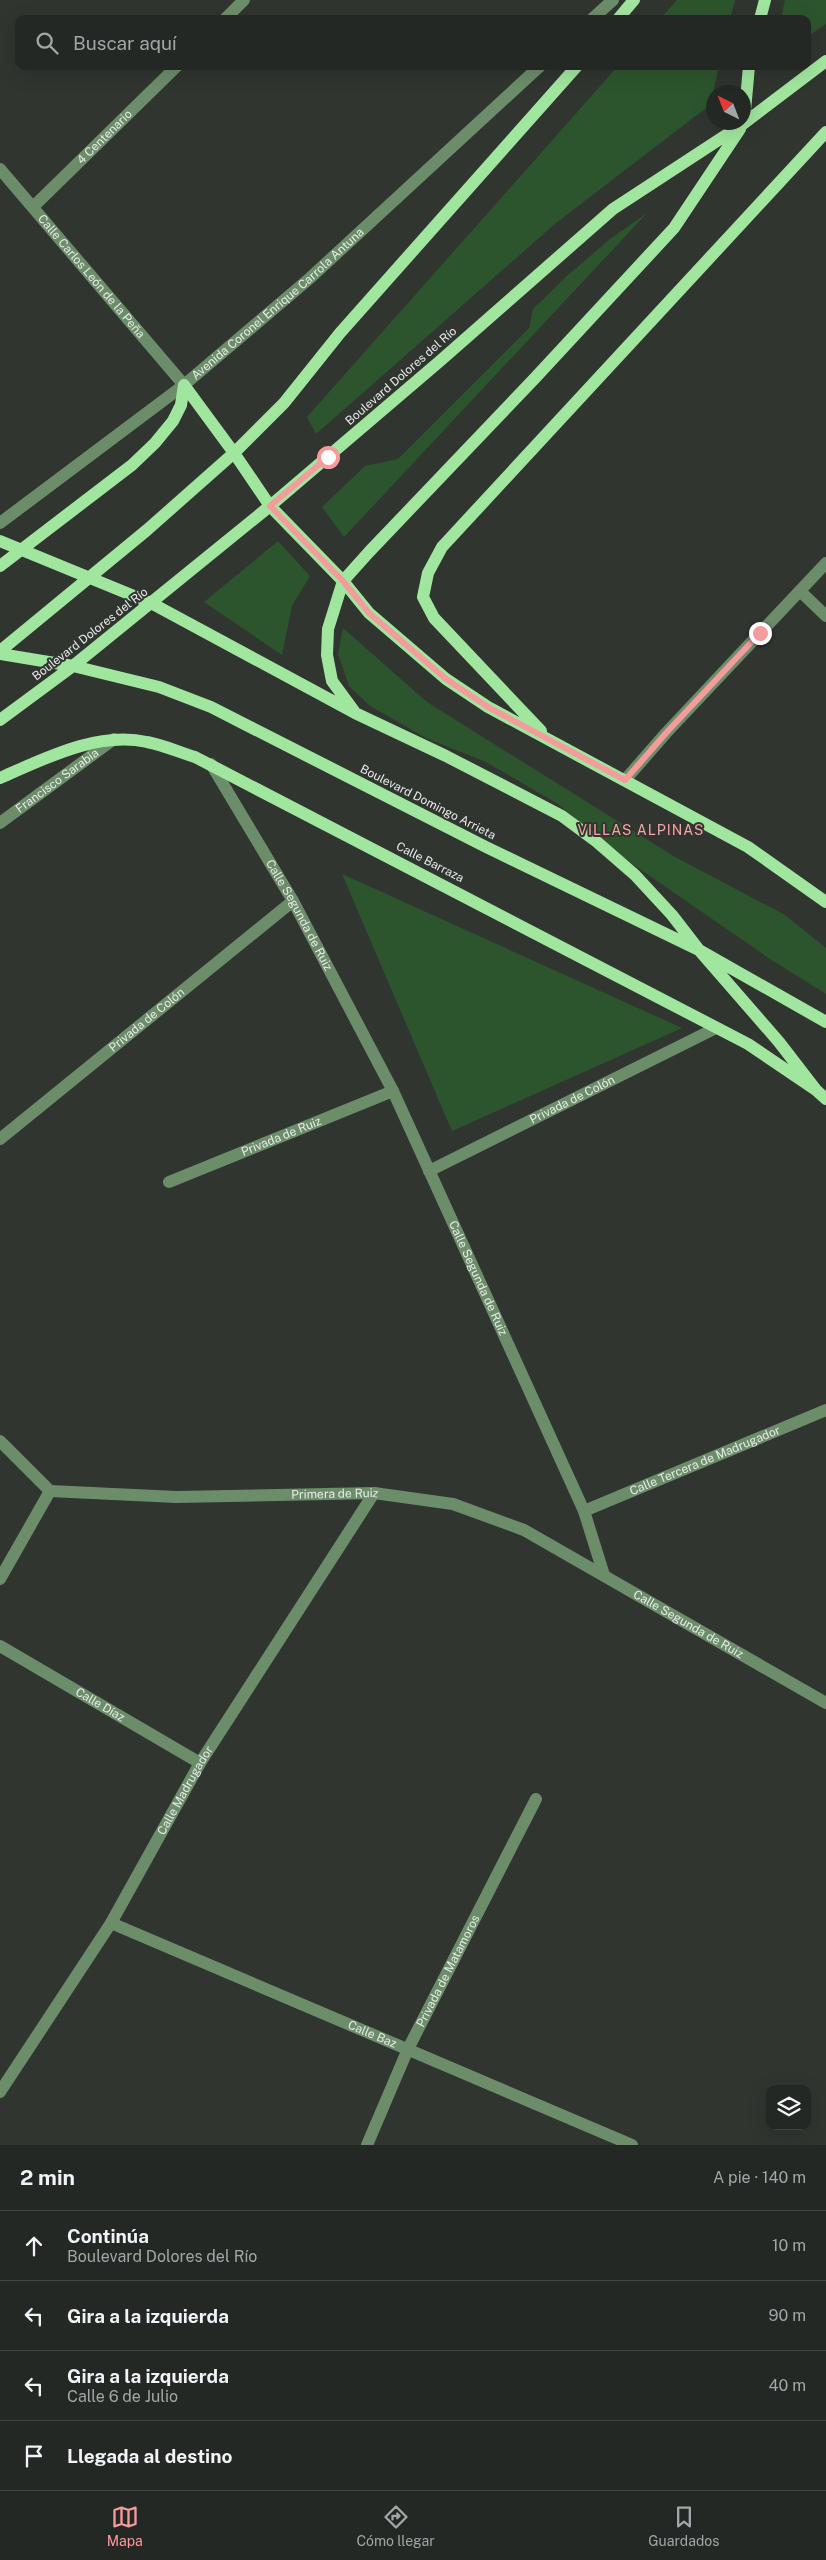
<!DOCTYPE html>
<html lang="es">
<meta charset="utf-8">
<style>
:root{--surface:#242824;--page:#2c302c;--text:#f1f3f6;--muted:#a3a6a6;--line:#414441;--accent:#f59b9b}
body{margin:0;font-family:"Public Sans",sans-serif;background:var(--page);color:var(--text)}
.controls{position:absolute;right:15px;bottom:15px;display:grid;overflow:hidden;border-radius:10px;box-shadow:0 5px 20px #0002}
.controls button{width:45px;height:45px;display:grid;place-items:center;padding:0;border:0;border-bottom:1px solid var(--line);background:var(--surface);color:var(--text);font:25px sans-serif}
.compass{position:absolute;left:706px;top:85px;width:45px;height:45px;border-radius:50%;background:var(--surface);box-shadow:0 5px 20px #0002;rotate:318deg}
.stop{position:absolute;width:15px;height:15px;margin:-11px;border:4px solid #f59b9b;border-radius:50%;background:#fff}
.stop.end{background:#f59b9b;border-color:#fff;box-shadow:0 1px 5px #0008}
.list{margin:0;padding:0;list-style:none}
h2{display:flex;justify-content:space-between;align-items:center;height:65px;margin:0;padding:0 20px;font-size:21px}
h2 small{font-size:16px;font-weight:400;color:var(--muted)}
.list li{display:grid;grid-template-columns:32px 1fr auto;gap:15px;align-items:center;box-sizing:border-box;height:70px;padding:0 20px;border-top:1px solid var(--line)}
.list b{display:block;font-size:19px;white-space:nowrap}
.list p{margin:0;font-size:16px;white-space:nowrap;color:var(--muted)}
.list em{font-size:16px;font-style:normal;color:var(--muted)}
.icon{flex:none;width:28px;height:28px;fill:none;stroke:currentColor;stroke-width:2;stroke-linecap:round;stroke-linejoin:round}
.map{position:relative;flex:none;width:826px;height:2145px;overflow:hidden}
.search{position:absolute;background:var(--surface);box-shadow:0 5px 20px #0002;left:15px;right:15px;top:15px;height:55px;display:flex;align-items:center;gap:12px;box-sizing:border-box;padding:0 18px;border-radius:10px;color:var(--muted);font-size:19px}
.sheet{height:345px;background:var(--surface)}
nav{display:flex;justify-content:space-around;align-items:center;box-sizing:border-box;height:70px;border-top:1px solid var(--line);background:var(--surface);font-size:14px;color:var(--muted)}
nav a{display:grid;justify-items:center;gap:2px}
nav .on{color:var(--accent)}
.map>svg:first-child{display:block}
.green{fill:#2d552d}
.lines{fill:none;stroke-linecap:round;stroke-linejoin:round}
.minor{stroke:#6c8d6a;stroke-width:12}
.major{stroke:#a1e69f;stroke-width:12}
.route{stroke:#f59b9b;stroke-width:6}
.labels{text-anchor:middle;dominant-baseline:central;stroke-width:4;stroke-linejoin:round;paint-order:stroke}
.street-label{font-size:12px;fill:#e7eae7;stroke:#303530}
.neighbourhood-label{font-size:14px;letter-spacing:1px;fill:#f8a4a4;stroke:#303530}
</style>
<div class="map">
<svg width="826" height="2145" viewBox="0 0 826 2145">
<rect width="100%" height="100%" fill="#303530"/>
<path class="green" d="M677,0H735L730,19H660Z
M785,0H826V24L807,37V19H781Z
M618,66H719L710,105L556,223L316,434L307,417Z
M647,213L344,537L322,507L365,466L398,459L529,328L533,309L568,275L610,239Z
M278,541L310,576L292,606L282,655L204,602Z
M343,628L427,702L675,857L785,915L826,948V994L770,959L618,854L558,804L486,762L426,738L370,706L349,686L338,654Z
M342,874L682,1028L452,1131Z"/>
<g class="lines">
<g class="minor">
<path d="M225,19L244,0"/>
<path d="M592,19L613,0"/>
<path id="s1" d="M0,169L184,385"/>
<path id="s2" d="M33,207L177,66"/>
<path id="s3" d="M0,523L184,385L310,278L540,66"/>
<path d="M800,591L826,616"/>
<path id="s4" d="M211,764L293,901L393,1091L584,1511L604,1575"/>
<path d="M625,780L666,733L826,563"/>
<path id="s5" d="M0,823L114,739"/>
<path id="s6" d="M0,1139L293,901"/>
<path id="s7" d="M429,1171L716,1028"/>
<path id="s8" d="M169,1182L393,1091"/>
<path d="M0,1441L50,1491"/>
<path id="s9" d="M50,1491L176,1497L374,1493L453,1504L524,1530L826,1703"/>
<path id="s10" d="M584,1511L826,1410"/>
<path d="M0,1579L50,1491"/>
<path id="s11" d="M0,1646L200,1763"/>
<path id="s12" d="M111,1923L632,2145"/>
<path id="s13" d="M0,2092L111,1923L200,1763L374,1493"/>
<path id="s14" d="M367,2145L408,2049L536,1799"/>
</g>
<path class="major" d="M618,19L634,0
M760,19L765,0
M744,122L749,66
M184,385L234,453L270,506L343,581L369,613L446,679L488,707L748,847L826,902
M0,541L151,603L355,713L446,756L562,816L597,842L635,875L672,915L699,950L779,1042L816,1090
M0,566L132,465L155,443L173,421L181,405L184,385
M0,651L147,530L234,453L284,403L340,333L577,66
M0,654L73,666L159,687L211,707L486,847L699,950L826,1022
M354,711L332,681L327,655L328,629L343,581L369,552L535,378L674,228L740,129
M0,720L73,666L270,506L440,361L613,209L743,124L826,61
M541,731L434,618L423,597L428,573L442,547L826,132
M0,778C44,759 97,731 147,742C163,745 179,752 195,757L748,1044L816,1090L826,1099"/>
</g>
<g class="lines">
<path class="route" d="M328,457L270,506L343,581L369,613L446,679L488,707L625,780L666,733L760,633"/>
</g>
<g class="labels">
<g class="street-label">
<text stroke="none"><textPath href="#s2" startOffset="100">4 Centenario</textPath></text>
<text stroke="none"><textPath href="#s1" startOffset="141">Calle Carlos León de la Peña</textPath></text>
<text stroke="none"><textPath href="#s3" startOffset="354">Avenida Coronel Enrique Carrola Antuna</textPath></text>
<text transform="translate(401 376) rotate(-41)">Boulevard Dolores del Río</text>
<text transform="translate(90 634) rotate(-38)">Boulevard Dolores del Río</text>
<text stroke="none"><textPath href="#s5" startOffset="71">Francisco Sarabia</textPath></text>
<text transform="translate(428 802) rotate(27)">Boulevard Domingo Arrieta</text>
<text transform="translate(430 862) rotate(27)">Calle Barraza</text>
<text stroke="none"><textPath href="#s4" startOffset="175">Calle Segunda de Ruiz</textPath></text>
<text stroke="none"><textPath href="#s6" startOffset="189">Privada de Colón</textPath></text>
<text stroke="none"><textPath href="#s7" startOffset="160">Privada de Colón</textPath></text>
<text stroke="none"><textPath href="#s8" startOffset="121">Privada de Ruiz</textPath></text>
<text stroke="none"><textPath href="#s4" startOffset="580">Calle Segunda de Ruiz</textPath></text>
<text stroke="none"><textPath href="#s10" startOffset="131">Calle Tercera de Madrugador</textPath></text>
<text stroke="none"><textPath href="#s9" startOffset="285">Primera de Ruiz</textPath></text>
<text stroke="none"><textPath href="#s9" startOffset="669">Calle Segunda de Ruiz</textPath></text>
<text stroke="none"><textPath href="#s11" startOffset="116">Calle Díaz</textPath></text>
<text stroke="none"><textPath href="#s13" startOffset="354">Calle Madrugador</textPath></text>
<text stroke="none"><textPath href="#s14" startOffset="192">Privada de Matamoros</textPath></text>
<text stroke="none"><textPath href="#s12" startOffset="284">Calle Baz</textPath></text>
</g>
<g class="neighbourhood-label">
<text x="641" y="830">VILLAS ALPINAS</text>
</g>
</g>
</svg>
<div class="controls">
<button><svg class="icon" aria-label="layers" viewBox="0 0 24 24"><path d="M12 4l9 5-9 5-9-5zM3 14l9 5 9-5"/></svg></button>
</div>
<svg class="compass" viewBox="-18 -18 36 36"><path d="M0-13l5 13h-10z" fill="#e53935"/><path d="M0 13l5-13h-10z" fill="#a3a6a6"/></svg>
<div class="stop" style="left:328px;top:457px"></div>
<div class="stop end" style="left:760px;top:633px"></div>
<div class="search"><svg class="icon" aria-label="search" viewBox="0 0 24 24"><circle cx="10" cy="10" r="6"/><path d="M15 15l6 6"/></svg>Buscar aquí</div>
</div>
<section class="sheet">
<h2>2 min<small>A pie · 140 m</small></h2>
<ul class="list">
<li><svg class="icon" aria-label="ahead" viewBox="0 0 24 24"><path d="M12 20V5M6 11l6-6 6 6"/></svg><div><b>Continúa</b><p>Boulevard Dolores del Río</p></div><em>10 m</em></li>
<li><svg class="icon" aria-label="left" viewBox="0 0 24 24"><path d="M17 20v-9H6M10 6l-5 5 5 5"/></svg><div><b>Gira a la izquierda</b></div><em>90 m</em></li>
<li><svg class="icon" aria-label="left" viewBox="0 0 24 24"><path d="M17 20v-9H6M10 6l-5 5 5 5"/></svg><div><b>Gira a la izquierda</b><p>Calle 6 de Julio</p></div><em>40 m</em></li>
<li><svg class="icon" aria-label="arrive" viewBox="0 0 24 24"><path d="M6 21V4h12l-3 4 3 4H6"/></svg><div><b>Llegada al destino</b></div></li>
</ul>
</section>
<nav>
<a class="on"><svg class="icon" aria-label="map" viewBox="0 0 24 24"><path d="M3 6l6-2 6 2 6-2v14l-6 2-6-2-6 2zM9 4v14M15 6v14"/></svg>Mapa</a>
<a><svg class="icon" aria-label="directions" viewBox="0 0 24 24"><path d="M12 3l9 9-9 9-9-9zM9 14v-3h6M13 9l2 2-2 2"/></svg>Cómo llegar</a>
<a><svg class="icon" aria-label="saved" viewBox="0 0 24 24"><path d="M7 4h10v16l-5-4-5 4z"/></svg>Guardados</a>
</nav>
